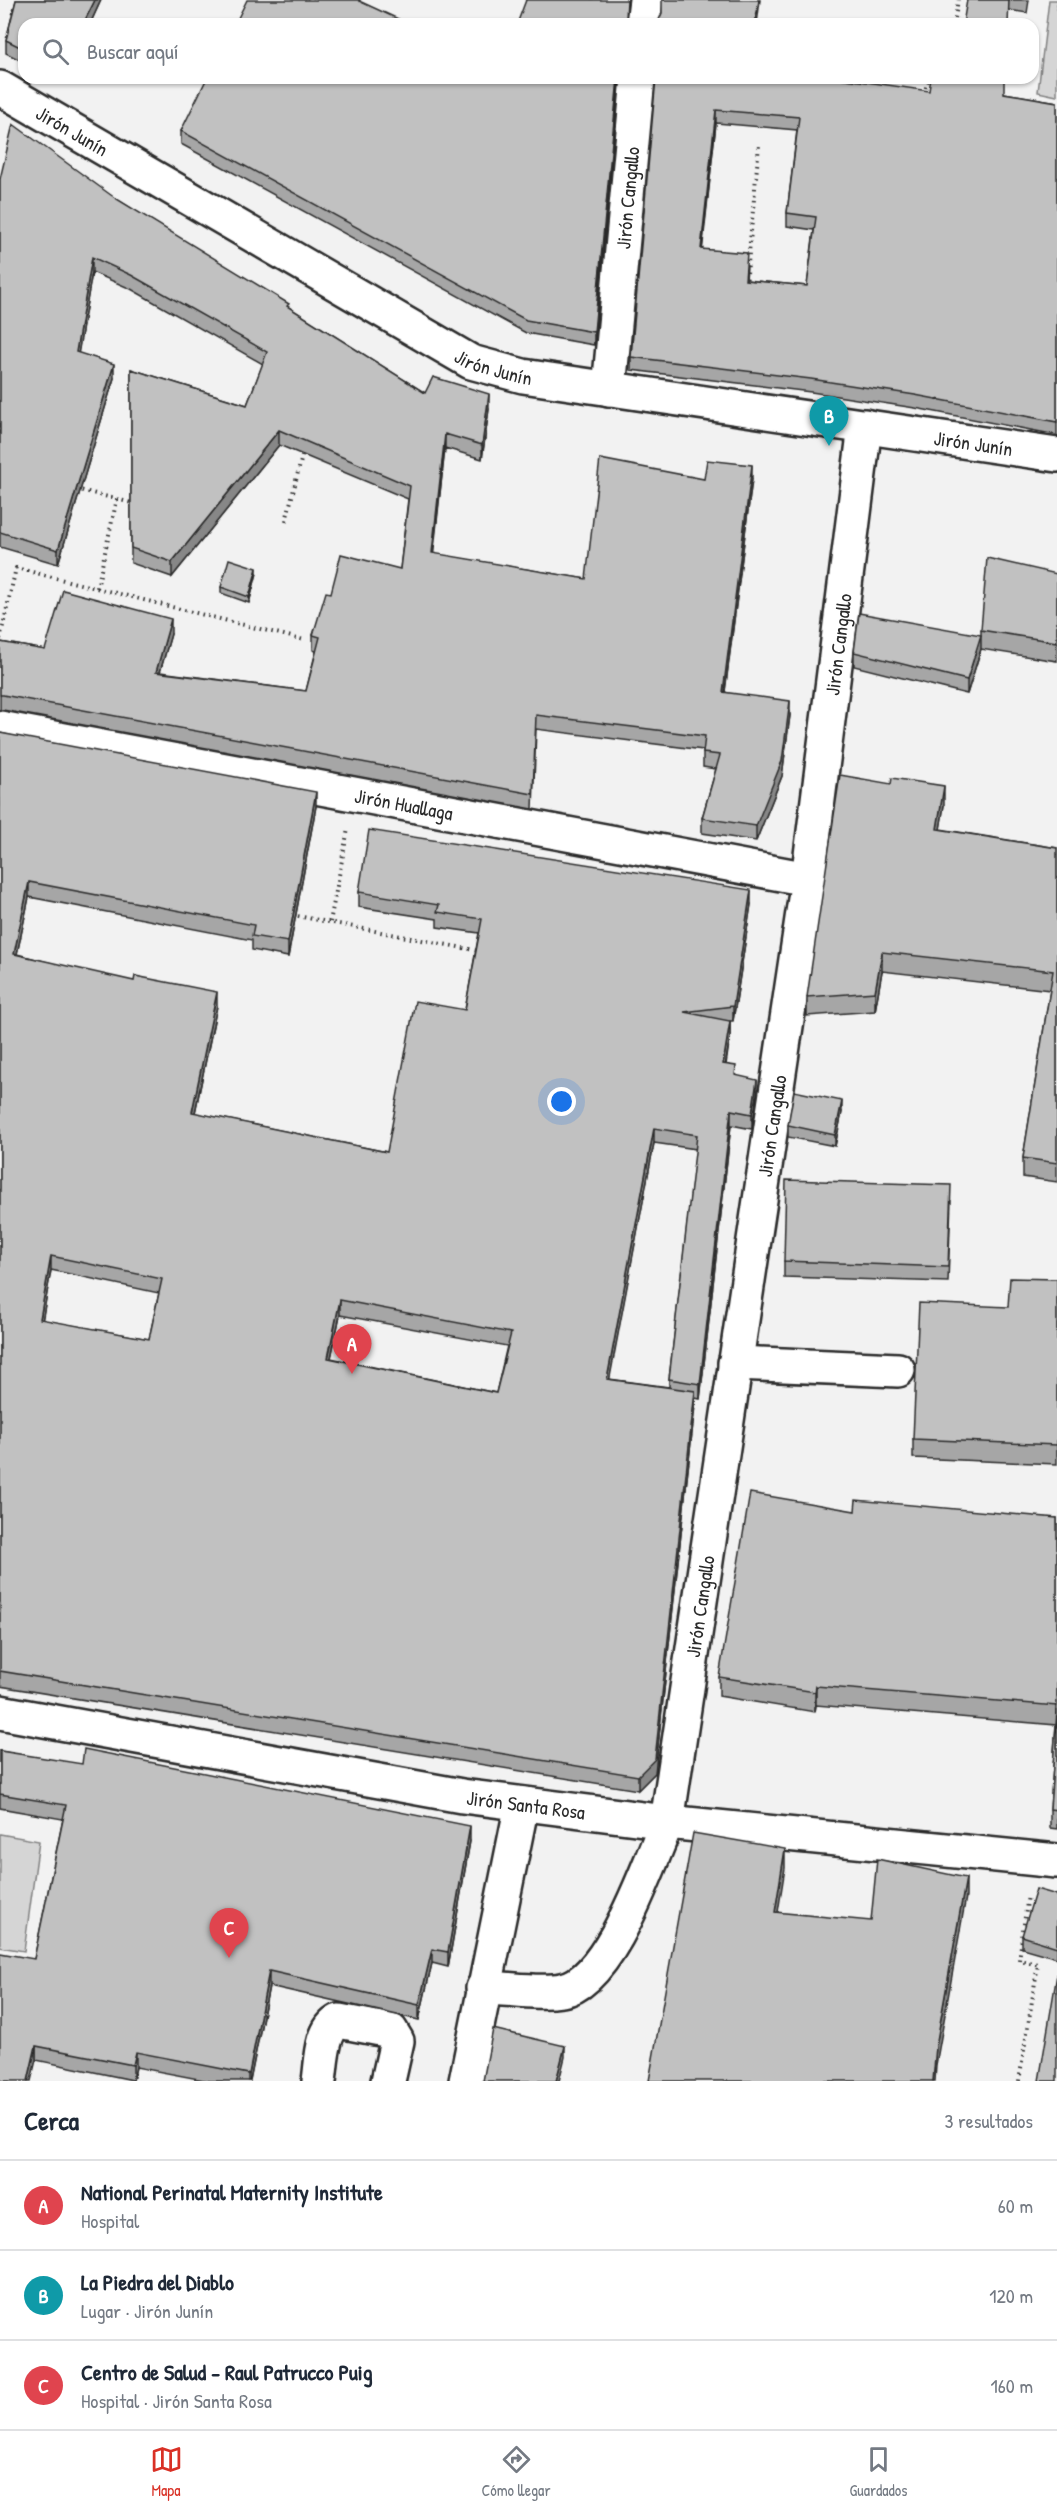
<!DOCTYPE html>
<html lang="es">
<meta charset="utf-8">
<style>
:root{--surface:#fff;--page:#f6f6f7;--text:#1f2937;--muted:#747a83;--line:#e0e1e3;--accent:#d93025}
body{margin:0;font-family:"Patrick Hand",sans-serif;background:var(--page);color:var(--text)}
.you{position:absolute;left:562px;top:1102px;width:21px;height:21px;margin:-15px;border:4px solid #fff;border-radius:50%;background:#1a73e8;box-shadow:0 0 0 9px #1a73e833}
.badge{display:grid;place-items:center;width:39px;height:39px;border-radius:50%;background:var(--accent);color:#fff;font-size:20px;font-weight:700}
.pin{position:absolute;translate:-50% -50px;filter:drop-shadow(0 2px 3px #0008)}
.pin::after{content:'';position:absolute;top:32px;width:21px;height:18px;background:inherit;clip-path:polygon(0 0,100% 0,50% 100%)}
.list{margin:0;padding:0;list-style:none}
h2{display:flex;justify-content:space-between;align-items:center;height:78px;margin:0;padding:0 24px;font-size:26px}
h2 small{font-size:20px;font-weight:400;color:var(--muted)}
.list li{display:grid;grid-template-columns:39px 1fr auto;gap:18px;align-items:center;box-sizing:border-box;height:90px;padding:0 24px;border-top:2px solid var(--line)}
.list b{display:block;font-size:22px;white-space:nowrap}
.list p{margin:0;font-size:20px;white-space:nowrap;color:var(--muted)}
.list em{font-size:20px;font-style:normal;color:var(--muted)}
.icon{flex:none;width:33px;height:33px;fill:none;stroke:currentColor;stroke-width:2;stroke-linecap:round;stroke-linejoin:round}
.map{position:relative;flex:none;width:1057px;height:2081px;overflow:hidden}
.search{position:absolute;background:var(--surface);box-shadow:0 2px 4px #0004;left:18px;right:18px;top:18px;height:66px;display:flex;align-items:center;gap:15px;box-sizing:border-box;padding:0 21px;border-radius:18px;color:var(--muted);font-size:22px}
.sheet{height:348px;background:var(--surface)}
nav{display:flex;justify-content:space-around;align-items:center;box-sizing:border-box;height:84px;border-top:2px solid var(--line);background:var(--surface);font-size:16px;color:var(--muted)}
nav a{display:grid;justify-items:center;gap:3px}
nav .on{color:var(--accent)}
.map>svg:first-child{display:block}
.green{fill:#d5d5d5;stroke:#808080;stroke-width:1.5}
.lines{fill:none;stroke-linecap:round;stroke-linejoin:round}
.minor-casing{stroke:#2b2b2b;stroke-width:38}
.path{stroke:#2b2b2b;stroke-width:4;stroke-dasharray:1.5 4.5;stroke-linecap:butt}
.minor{stroke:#fff;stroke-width:33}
.wall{fill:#a6a6a6;stroke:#2b2b2b;stroke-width:1.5;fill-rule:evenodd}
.shaded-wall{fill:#878787;stroke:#2b2b2b;stroke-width:1.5}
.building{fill:#c1c1c1;stroke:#2b2b2b;stroke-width:1.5;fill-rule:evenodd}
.labels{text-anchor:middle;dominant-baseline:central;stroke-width:5;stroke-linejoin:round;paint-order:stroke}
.street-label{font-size:20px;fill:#2b2b2b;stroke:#fff}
</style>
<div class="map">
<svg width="1057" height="2081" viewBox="0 0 1057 2081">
<rect width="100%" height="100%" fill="#f2f2f2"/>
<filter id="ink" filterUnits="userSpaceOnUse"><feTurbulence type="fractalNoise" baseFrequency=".0167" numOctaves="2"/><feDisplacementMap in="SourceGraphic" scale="12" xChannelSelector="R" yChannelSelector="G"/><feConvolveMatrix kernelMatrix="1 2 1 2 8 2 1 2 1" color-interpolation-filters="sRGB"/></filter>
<g filter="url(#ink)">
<path class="green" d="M1049,0H1057V96L1038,92Z
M0,1834L39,1841L24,1951L0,1947Z"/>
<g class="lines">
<g class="minor-casing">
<g id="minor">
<path d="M643,24L646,0"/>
<path id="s1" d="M0,88L471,362L523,376L1057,455"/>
<path id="s2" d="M609,389L638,78"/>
<path id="s3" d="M0,728L808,879"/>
<path d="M735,1363L898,1370"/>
<path id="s4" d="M0,1712L462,1796L667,1822L1057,1861"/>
<path id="s5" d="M483,1988C508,1988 537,1994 562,1990C610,1983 649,1863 667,1822L808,879L865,426"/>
<path d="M319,2081C322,2062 321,2030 339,2021L391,2031L397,2041L388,2081"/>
<path d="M466,2081L522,1804"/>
</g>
</g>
<path class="path" d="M954,24L958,0
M922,91H925L928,78
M746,285L759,145
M76,489L136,504
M286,521L303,452
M97,588L117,499
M0,639L16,568L304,640
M292,915L479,951
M330,922L348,829
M1019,2081L1038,1964L1019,1960L1028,1895"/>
<use href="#minor" class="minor"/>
</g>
<path class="wall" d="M16,0H101L90,24H24V62L6,53V40Z
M967,0H1029L1027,13L1009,10Z
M55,78H64L62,82Z
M619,78L594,345L526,333L181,144V131Z
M656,78L929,91L1004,93L1057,102V435L915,408L811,392L631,370V357ZM716,123L797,130L787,213V226L814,230L807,286L746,280L747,266L702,249Z
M0,179L115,198L425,393L489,409L482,459L445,448L433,554L586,579L704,479H752L725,692L790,715L782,776L756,841L702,833V818L716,769L703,767V750L536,729L533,809L3,710H0V642L45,650L171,634L160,672L306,691L316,651L313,650V635L331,593L400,569L408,499L279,445L172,577L131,563V369L247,405L263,364L131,289L92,272L78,353L114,378L58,564L0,547Z
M257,573L249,603L221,593V587Z
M1057,574V661L981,649L967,694L854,666V652L981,635V630Z
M0,733L316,806L288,957L252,950V940L29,897L17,954L217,1006L195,1113L387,1152L465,1010L479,933L437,927V919L359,907V892L751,904L733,1021H730V1036L726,1065L757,1094L752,1129L731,1125L700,1399L695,1398V1405L655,1773L638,1790L0,1686ZM654,1143L696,1149L669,1379V1387L609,1379ZM51,1270L159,1293L149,1339L42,1320ZM340,1315L507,1346L496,1393L331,1358Z
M944,805L940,829L1057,848V1182L1023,1177V1158L1050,990L882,971L875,1011L807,1016V997Z
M842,1112L835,1146L788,1137V1125Z
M951,1201L948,1282L784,1277V1261Z
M1057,1279V1464L913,1458V1439L1008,1307Z
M855,1511L1057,1518V1829L1050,1828V1809L1056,1725L816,1705L815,1712L719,1696V1677Z
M0,1751L470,1841L448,1967L432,1963L419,2020L269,1986L250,2081H209L136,2067L133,2080L36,2060L34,1959L63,1819L0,1808Z
M1057,1895V1958L1022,1948V1936Z"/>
<path class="shaded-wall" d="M95,0H101L90,24H83Z
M759,0H760L757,24H755Z
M618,78H619L594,345V332Z
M716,110V123L701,262V249Z
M92,257V272L76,367V352Z
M114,364V378L58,564V550Z
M489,394V409L482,459V445Z
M279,430V445L172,577V562Z
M445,434V448L432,568V553Z
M752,465V479L723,706V692Z
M257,568V573L249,603V597Z
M171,619V634L156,686V672Z
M981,635V649L967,694V680Z
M790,701V715L782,776L756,841V826Z
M944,786V805L937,848V829Z
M316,792V806L288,957V942Z
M29,882V897L14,968V954Z
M751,890V904L733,1021V1006Z
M882,952V971L875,1011V992Z
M217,992V1006L192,1127V1112Z
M730,1021V1036L723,1079V1064Z
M757,1080V1094L752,1129V1114Z
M842,1101V1112L835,1146V1135Z
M731,1110V1125L700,1399V1384Z
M654,1128V1143L607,1393V1379Z
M51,1256V1270L40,1334V1319Z
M340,1300V1315L328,1372V1358Z
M695,1391V1405L655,1773L638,1790V1776Z
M816,1686V1705L815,1712V1692Z
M470,1826V1841L448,1967V1952Z
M785,1849V1868L775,1931V1912Z
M966,1878V1897L936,2065L935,2081H933L936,2046Z
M432,1949V1963L419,2020V2005Z
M269,1971V1986L250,2081H249V2074Z
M36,2046V2060L31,2081H28Z
M565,2046V2057L559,2081H556Z
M136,2052V2067L133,2080V2065Z"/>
<path class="building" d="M16,0H95L83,24H24V49L6,40Z
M247,0H360L359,1L409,24H235Z
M526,0H627L626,18L630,24H517Z
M662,0H759L755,24H656L658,22L662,13Z
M967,0H1009L1008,24H963Z
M207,78H618L594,332L526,320L181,131Z
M656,78H839L929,91L931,78H1004V93L1057,102V422L915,395L811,379L631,357ZM716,110L799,117L787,213L816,217L807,286L745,280L747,253L701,249Z
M13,124L115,198L289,304L287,306L425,393L433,377L489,394L482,445L445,434L432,553L586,579L600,459L704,479L707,460L752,465L723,692L790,701L782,761L756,826L702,818L720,755L703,753L705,736L536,715L533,794L3,695H0V642L45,650L63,590L171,619L156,672L306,691L320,637L313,635L326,592L331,593L341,554L400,569L410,486L279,430L172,562L131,548V369L247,405L267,352L131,275L92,257L76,352L114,364L58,550L0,532V179Z
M987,558L1057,574V642L981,630Z
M229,559L257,568L249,597L221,587Z
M859,613L981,635L967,680L854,652Z
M0,733L316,792L288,942L252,936L254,925L29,882L14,954L134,981L135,976L217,992L192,1112L387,1152L415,1001L465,1010L482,919L437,912L439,905L359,892L369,830L751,890L733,1006L684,1012L730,1021L723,1064L736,1066L735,1075L757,1080L752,1114L731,1110L700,1384L669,1379L697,1135L654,1128L607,1379L695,1391L655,1759L638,1776L0,1671ZM51,1256L162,1279L149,1339L40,1319ZM340,1300L511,1333L496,1393L328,1358Z
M840,775L891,784L892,778L944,786L937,829L1057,848V1163L1023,1158L1053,971L882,952L875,992L807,997Z
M794,1091L842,1101L835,1135L788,1125Z
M786,1180L951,1185L948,1267L784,1261Z
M1010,1278L1057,1279V1445L913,1439L919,1303L1008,1307Z
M750,1493L855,1511L856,1500L1057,1518V1706L816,1686L815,1692L719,1677Z
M1057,1710V1810L1050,1809Z
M84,1749L470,1826L448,1952L432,1949L419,2005L269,1971L249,2074L136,2052L133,2065L36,2046L28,2081H0V1953L34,1959L66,1805L0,1794V1751L82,1764Z
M693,1833L785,1849L775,1912L871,1921L877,1859L966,1878L936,2046L933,2081H649Z
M1036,1889L1057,1895V1947L1022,1936Z
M1057,1974V2081H1039Z
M493,2029L565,2046L556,2081H483Z"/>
</g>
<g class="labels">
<g class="street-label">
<text stroke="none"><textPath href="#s1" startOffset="84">Jirón Junín</textPath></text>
<text stroke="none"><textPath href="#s2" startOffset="192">Jirón Cangallo</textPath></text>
<text stroke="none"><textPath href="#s1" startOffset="568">Jirón Junín</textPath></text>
<text stroke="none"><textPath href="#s1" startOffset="1054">Jirón Junín</textPath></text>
<text stroke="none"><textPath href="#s5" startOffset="1473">Jirón Cangallo</textPath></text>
<text stroke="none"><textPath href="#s3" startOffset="411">Jirón Huallaga</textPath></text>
<text stroke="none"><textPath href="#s5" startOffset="987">Jirón Cangallo</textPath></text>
<text stroke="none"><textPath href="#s5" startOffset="501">Jirón Cangallo</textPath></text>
<text stroke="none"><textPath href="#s4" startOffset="534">Jirón Santa Rosa</textPath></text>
</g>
</g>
</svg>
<div class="you"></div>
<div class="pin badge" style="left:352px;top:1374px;background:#e0444e">A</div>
<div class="pin badge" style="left:829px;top:446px;background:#0f9aa8">B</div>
<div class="pin badge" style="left:229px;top:1958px;background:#e0444e">C</div>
<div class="search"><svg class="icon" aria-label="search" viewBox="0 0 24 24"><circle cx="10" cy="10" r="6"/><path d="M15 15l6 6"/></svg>Buscar aquí</div>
</div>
<section class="sheet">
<h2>Cerca<small>3 resultados</small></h2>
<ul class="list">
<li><span class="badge" style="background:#e0444e">A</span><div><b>National Perinatal Maternity Institute</b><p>Hospital</p></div><em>60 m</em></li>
<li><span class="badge" style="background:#0f9aa8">B</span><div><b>La Piedra del Diablo</b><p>Lugar · Jirón Junín</p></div><em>120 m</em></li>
<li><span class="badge" style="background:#e0444e">C</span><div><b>Centro de Salud - Raul Patrucco Puig</b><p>Hospital · Jirón Santa Rosa</p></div><em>160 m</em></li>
</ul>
</section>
<nav>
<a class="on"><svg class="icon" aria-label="map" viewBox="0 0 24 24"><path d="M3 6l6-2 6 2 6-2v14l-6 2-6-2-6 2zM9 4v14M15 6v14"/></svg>Mapa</a>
<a><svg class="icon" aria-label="directions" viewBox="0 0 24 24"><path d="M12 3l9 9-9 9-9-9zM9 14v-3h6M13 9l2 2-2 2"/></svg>Cómo llegar</a>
<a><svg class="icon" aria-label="saved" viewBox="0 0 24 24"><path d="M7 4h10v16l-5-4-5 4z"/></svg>Guardados</a>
</nav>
